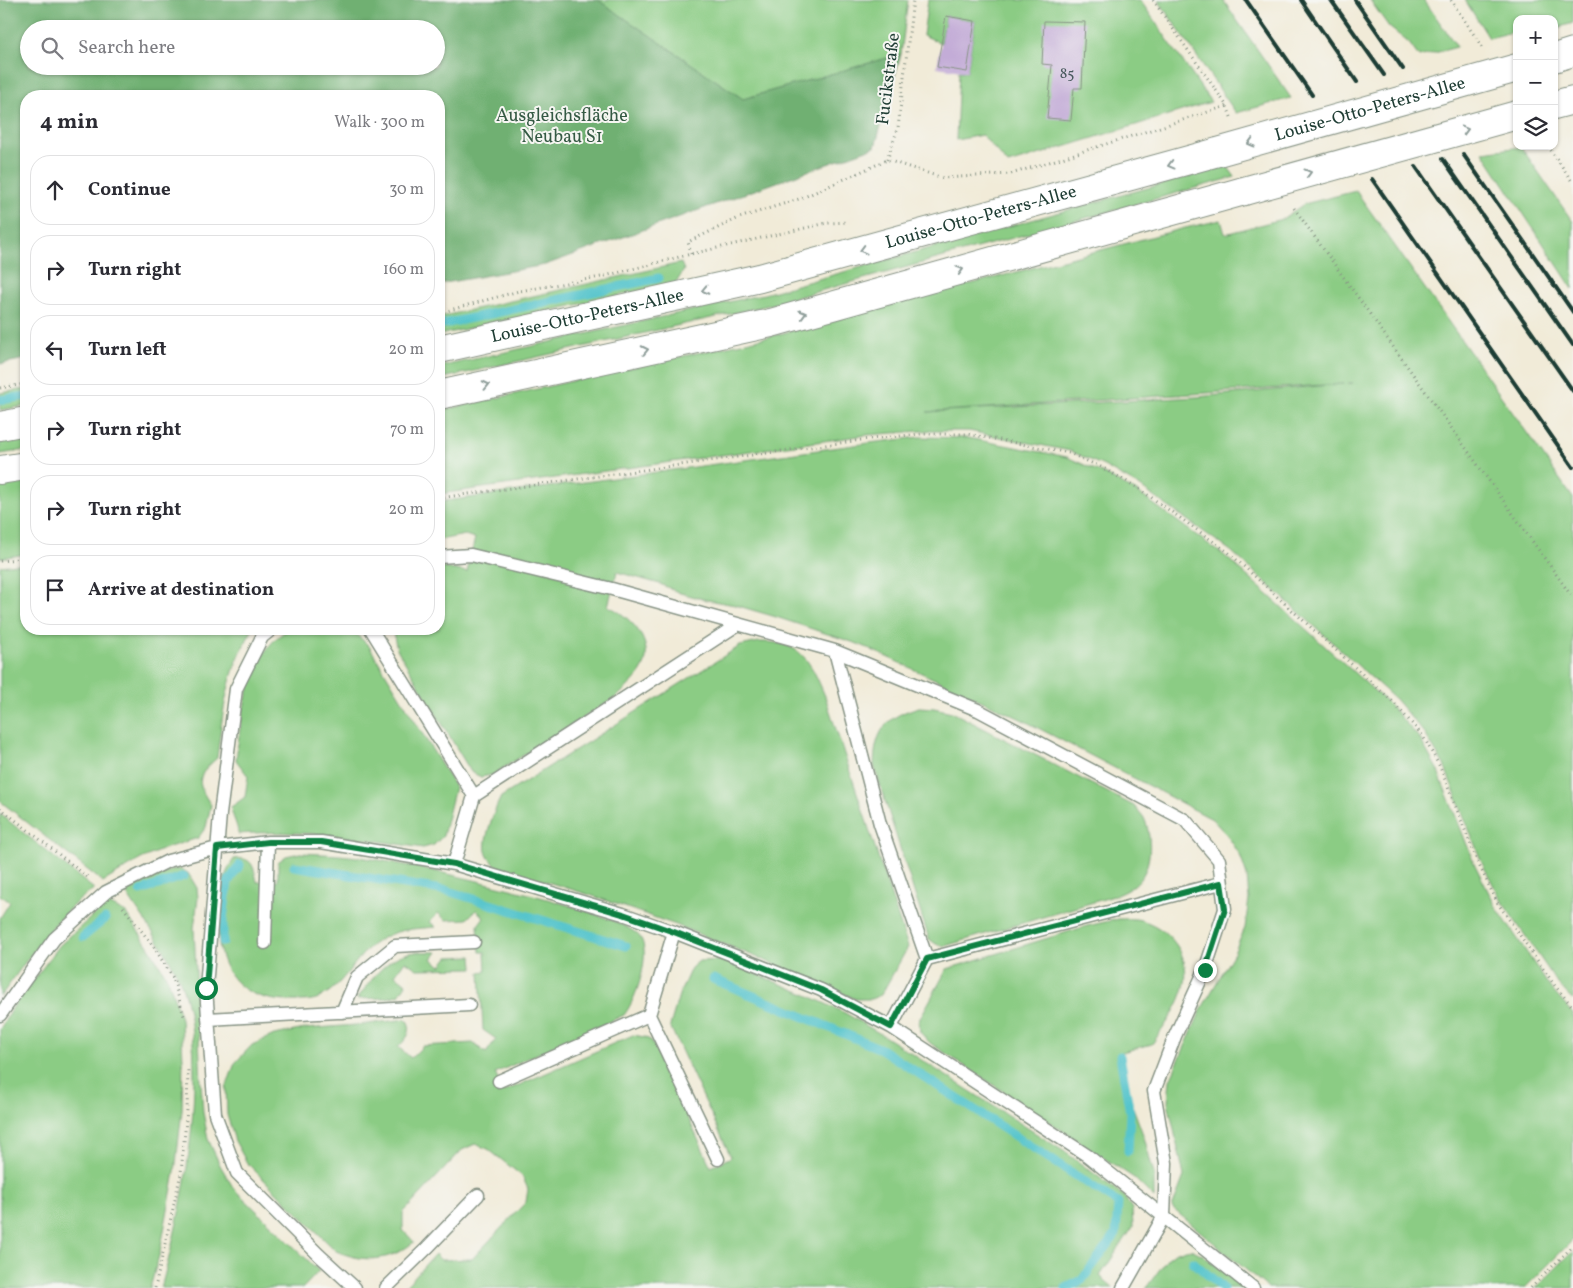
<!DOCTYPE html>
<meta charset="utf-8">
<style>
:root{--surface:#fff;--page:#f2f2f3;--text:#2b2b33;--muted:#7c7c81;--line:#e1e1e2}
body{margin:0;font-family:Vollkorn,serif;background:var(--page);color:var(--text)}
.controls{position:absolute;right:15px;top:15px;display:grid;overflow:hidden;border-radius:10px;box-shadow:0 1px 4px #0004}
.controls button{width:45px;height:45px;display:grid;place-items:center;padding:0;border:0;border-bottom:1px solid var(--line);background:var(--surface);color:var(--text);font:25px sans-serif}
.stop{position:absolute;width:15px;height:15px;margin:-11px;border:4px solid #0b8043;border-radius:50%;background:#fff}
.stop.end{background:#0b8043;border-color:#fff;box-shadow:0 1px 5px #0008}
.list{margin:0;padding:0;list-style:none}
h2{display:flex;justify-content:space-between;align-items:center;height:65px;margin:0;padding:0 20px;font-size:21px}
h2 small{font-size:16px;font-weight:400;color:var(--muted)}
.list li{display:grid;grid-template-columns:32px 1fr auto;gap:15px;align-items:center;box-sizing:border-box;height:70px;margin:0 10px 10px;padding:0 10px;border:1px solid var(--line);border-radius:20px}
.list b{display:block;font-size:19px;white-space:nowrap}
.list em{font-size:16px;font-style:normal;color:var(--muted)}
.icon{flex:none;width:28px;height:28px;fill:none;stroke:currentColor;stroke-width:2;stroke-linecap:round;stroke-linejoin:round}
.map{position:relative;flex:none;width:1573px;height:1288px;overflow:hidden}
.search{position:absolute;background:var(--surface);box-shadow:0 1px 4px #0004;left:20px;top:20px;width:425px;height:55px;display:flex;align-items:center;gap:12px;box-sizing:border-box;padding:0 18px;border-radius:28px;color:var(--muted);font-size:19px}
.panel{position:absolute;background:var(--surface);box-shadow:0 1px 4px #0004;left:20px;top:90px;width:425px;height:545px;border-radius:20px}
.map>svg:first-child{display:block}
.green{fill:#8bcc84;stroke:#55845c;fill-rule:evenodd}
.forest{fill:#70b072;stroke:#487653;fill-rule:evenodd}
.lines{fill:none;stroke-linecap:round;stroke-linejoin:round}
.stream{stroke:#57c5cc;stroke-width:9}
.building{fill:#c3acd7}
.lane-casing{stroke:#889486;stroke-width:15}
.primary-casing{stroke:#889486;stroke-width:30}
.path{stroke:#889486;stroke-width:3;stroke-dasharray:1 4;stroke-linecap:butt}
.lane{stroke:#fff;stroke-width:12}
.primary{stroke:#fff;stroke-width:28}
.rail{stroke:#1f3d34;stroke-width:4}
.primary-bridge-casing{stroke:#889486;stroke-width:30;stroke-linecap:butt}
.primary-bridge{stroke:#fff;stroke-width:28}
.oneway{stroke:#8f9e9a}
.route{stroke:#0b8043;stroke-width:6}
.labels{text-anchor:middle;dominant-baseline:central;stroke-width:4;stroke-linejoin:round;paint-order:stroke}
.number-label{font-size:15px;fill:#48595d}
.street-label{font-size:18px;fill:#1f3d34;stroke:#f6f6f2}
.park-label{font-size:18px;fill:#355a44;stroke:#f6f6f2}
</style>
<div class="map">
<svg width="1573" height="1288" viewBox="0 0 1573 1288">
<rect width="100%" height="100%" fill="#f6f6f2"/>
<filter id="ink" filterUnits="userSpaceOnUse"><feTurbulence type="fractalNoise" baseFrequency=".02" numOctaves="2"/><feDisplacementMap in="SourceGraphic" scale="10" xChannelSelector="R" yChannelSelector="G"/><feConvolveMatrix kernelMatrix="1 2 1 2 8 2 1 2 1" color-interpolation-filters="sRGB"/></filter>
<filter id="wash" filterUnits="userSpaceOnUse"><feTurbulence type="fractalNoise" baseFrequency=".0096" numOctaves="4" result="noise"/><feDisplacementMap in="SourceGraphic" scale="20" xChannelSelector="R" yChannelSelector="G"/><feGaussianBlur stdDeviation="1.12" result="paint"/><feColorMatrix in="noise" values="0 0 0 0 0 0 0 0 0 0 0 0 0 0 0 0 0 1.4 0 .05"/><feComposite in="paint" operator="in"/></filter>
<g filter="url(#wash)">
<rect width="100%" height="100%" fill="#f1ebd8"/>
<path class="green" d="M598,0H908L901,54L743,99Z
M928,0H1140L1211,102L1008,164L982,135L956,140L959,71L967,72L975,21L946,16L941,43L923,35Z
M1158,0H1223L1291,98L1236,113Z
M1370,0H1424L1457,47L1419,57L1409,43L1389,27Z
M1465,0H1573V23L1554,29V19H1517V31L1489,38Z
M1521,147L1573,222V289L1483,152Z
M1227,166L1235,177L765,306L439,379V367L764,294Z
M1356,191L1573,498V1000L1558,984L1501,900L1482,863L1444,765L1425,734L1395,699L1231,551L1139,486L1104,466L1070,451L969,431H920L867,435L439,494V411L768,337L1185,228L1221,220L1225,234L1282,219L1304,204ZM1353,383L1196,397L927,412Z
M681,263L684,270L676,283L439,335V317Z
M26,389V406L0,410V393Z
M920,437L968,438L1067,457L1100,472L1137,492L1225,556L1389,704L1420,739L1437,769L1475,865L1495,905L1551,989L1573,1014V1240L1525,1288H1268L1172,1208L1184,1176L1168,1102L1170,1080L1202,1008L1234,953L1245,928L1249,899L1247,876L1240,855L1227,835L1212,819L1021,719L861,645L776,617L735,605L707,600L680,593L660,584L617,572L608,606C628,615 652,638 645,663C641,676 628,686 618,696L492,775L481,777L471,772L397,649L392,629H439V569L445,568L467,572L475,538L465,535L439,540V502L869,443Z
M26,438V450L0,454V443Z
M26,481V554L0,558V485Z
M26,563V629H253C227,671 223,710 217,758C196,776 196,783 211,805L206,827L198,838L166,848L141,859L103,882L0,801V566Z
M290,629H347L354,632L369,646L455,787L443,836L434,845L423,848C360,838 302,829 238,834C238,825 232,817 231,807L245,797L248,776L236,760C241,720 248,649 290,629Z
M759,642C802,641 810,661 825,696L908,947L881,995L871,999H855L819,982L676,925L590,895L502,868C494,864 488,860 486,851C483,840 495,808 501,797L740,646Z
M919,707L934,708L952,712L1134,806C1137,810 1142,814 1144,818C1152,835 1152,865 1140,879C1133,888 1124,892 1114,896L945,946L936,944L929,939L874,766C875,731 885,717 919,707Z
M0,814L94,889C56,914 27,961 0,997V918L10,902L0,895Z
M300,853C325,854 348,855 372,859C414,865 621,910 640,937C652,954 636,1000 624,1015L495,1073L503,1092L633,1035L644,1037L652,1041L711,1167L731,1157L670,1026L679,995L691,968L699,961L722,960L805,994L845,1013L884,1036L1065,1152L1123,1195L1132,1209L1133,1227L1100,1276L1114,1288H404L435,1254L441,1260L472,1259L526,1202L528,1189L522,1176L488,1149L475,1144L462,1150L403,1213V1230L414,1242C389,1262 365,1263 336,1251L247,1163L235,1141L227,1115L226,1088L235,1063L252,1045L274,1035L305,1029L368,1024L406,1019C414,1030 407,1039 398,1047L411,1058L423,1046L473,1043L486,1053L496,1039L483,1030L480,972L486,971L485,952H480L478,925L484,917L476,910L467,919L446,920L438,913L430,922L436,927C416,929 399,928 381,939C356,953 347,983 321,997C312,1002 298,1001 288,1001C242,1000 218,974 218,929C219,905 220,878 234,859C252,856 254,867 257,882L278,881V862L286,856Z
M174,869H181L188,873L197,888L198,898L194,928L201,1082L203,1112L208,1139L220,1165L234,1189L319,1271L303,1288H161C180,1218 194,1147 194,1075C194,1046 192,1016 183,989C170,954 145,922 125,891L146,880Z
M107,903L126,913L150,949L168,979L181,1019L183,1060L182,1110L175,1172L160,1252L150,1288H0V1029L15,1004L60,945Z
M1118,919C1125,919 1135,918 1141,920C1169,928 1190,954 1185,983C1181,1005 1164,1027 1152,1044L1122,1052L1119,1063L1121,1075L1144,1137L1154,1174V1198L1134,1178L930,1043L920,1032L919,1020L947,969L1087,926Z
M437,952L432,959L441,966L448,957L472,956L473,968L417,969L405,961L395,975L406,984L399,995L386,998L357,999C371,981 385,958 409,953C418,951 428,952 437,952Z
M1191,1249L1203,1255L1245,1288H1146L1168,1258L1176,1252Z
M1573,1251V1288H1536Z"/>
<path class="forest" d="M0,0H598L743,99L901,54L875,147L545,265L439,284V96H26V359L0,364ZM29,29H436V66H29Z"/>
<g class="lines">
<path class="stream" d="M439,325L659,278
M0,400L26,396
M294,866L448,891L626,946
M141,891L184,876
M83,937L105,919
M223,942V919L228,882L240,865
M713,979L881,1049L1118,1203L1116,1234L1082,1280L1066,1288
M1120,1056L1130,1113L1128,1151
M1193,1262L1223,1288"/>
</g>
<g id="blocks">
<path class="building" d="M946,16L975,21L967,72L937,67Z
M1044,21L1085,22L1082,88H1074L1071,120L1047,118L1052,65L1042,64Z"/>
</g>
</g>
<g filter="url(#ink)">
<use href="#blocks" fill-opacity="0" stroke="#889486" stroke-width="1"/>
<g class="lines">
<g class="lane-casing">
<path id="lane" d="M439,557L471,555L612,589L835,651L978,710L1185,820L1219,860L1225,909L1205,970L1175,1036L1154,1091L1166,1163L1164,1216L1123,1288
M272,629L262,637L236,689L220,814L206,988L215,1114L237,1173L319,1255L355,1288
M371,629L474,796
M835,651L880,824L927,959
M454,864L474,796L737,625
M674,932L649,1015L718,1159
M265,943L268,842
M342,1012L357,977L395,946L474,942
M0,1015L54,939L106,892L168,861L217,848L268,842H321L454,864L623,914L674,932L821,990L891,1027L1088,1156L1253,1288
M208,1019L469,1005
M891,1027L927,959L1221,883
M499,1081L649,1015
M386,1288L427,1248L478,1195"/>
</g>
<g class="primary-casing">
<g id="primary">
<path d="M1554,58L1573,52"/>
<path d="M1554,105L1573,100"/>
<path id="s1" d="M439,349L760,278L1218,152"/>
<path d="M439,395L771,323L1244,191"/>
<path d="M0,426L26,421"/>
<path d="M0,470L26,466"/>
</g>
</g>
<path class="path" d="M1153,0L1227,106L1231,117
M1451,0L1482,47
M1548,146L1573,183
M887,160L898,128L913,0
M1294,208L1573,598
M691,254L688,242L739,218L802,198L887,160L943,178L1011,174L1227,106
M439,313L519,291L601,277L691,254L827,223L847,222
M0,388L26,384
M439,498L869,439L921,434H968L1069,453L1103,468L1138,488L1228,552L1392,701L1423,736L1440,767L1478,863L1497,902L1555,986L1573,1007
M0,561L26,558
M0,808L90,879
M123,907L154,947L173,978L184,1016
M155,1288L181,1173L187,1110L188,1069
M1531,1288L1573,1246"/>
<use href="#lane" class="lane"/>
<use href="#primary" class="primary"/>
<path class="rail" d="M1246,0L1312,95
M1301,0L1357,82
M1331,0L1384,75
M1355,0L1403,69
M1463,154L1573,312
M1443,159L1573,345
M1416,167L1573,391
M1372,179L1573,467"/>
<g class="primary-bridge-casing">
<g id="primary-bridge">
<path id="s2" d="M1218,152L1517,68"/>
<path d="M1244,191L1517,115"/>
</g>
</g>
<use href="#primary-bridge" class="primary-bridge"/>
</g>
<defs><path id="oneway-chevron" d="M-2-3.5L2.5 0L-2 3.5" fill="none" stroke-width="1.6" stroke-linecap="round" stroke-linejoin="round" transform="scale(1.25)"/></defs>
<g class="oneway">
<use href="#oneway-chevron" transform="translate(1465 130) rotate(-15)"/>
<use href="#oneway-chevron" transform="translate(1251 143) rotate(164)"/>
<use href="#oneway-chevron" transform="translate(1171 165) rotate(165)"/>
<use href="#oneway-chevron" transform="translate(1308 173) rotate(-15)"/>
<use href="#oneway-chevron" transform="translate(863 250) rotate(165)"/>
<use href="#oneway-chevron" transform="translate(960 270) rotate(-16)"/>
<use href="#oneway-chevron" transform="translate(705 290) rotate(168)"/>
<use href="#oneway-chevron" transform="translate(803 314) rotate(-16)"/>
<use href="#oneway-chevron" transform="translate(645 350) rotate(-12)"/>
<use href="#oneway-chevron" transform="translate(486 385) rotate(-12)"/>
</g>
</g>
<g class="lines" filter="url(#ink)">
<path class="route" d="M206,988L217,848L268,842H321L454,864L623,914L674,932L821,990L891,1027L927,959L1221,883L1225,909L1205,970"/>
</g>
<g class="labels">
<g class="number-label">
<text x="1067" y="74">85</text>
</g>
<g class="street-label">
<text transform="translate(889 79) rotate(-83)">Fucikstraße</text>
<text stroke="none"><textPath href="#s2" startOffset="158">Louise-Otto-Peters-Allee</textPath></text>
<text stroke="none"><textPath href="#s1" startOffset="558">Louise-Otto-Peters-Allee</textPath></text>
<text stroke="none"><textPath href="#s1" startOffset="152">Louise-Otto-Peters-Allee</textPath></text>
</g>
<g class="park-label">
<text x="562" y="116">Ausgleichsfläche<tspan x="562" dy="21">Neubau S1</tspan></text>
</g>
</g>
</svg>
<div class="controls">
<button>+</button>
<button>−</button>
<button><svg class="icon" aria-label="layers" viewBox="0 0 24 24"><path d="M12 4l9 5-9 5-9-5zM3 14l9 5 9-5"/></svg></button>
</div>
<div class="stop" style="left:206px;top:988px"></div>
<div class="stop end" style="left:1205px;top:970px"></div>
<div class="search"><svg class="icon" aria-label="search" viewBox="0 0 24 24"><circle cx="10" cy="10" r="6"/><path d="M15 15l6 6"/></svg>Search here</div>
<section class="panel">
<h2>4 min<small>Walk · 300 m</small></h2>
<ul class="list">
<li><svg class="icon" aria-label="ahead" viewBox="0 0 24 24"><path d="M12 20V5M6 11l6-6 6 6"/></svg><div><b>Continue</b></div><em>30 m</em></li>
<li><svg class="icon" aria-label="right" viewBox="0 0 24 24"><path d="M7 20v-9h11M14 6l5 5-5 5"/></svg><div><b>Turn right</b></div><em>160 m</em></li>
<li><svg class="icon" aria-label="left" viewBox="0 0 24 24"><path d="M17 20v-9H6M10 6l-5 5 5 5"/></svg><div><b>Turn left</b></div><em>20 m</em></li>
<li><svg class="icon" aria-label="right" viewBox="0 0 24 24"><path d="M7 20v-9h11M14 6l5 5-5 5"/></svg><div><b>Turn right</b></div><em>70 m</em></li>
<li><svg class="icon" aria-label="right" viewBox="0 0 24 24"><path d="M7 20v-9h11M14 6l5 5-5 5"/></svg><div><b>Turn right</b></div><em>20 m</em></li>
<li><svg class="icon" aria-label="arrive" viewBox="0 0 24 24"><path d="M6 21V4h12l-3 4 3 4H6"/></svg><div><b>Arrive at destination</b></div></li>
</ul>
</section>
</div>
